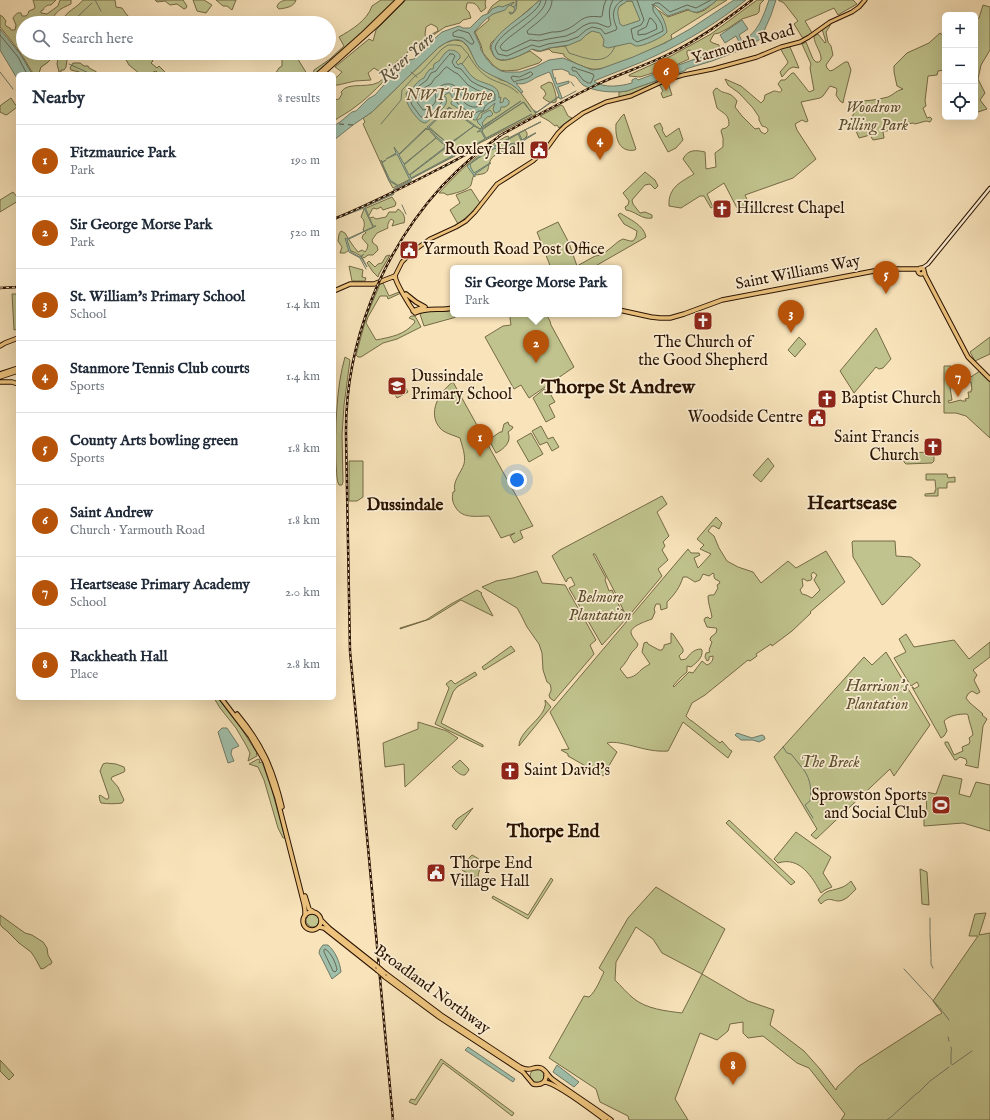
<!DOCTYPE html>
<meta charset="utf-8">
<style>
:root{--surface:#fff;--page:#f6f6f7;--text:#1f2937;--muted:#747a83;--line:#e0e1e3;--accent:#b45309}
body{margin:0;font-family:"IM FELL English",serif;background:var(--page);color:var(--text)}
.controls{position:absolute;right:12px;top:12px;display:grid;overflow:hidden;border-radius:6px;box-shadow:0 4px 16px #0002}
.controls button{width:36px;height:36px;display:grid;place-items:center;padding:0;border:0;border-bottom:1px solid var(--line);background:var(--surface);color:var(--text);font:20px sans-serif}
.you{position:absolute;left:517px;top:480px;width:14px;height:14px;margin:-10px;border:3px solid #fff;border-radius:50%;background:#1a73e8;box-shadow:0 0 0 6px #1a73e833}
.badge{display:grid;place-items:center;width:26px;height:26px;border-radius:50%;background:var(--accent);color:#fff;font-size:13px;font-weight:700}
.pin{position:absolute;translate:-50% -33px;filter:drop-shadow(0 1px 2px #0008)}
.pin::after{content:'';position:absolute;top:21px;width:14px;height:12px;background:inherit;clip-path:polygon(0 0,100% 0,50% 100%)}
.popup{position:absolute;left:450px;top:265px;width:172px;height:52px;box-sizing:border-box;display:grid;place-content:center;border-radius:6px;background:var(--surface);filter:drop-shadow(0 1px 3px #0005);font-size:13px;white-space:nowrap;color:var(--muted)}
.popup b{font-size:15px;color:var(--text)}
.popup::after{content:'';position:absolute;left:50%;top:100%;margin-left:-8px;border:8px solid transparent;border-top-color:var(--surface)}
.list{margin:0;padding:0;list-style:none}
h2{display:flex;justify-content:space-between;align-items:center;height:52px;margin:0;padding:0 16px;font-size:17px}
h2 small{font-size:13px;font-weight:400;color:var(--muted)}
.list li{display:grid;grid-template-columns:26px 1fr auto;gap:12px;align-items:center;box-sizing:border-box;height:72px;padding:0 16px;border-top:1px solid var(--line)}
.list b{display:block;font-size:15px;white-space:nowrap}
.list p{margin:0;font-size:13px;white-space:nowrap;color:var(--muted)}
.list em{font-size:13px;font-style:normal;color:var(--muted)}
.icon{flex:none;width:22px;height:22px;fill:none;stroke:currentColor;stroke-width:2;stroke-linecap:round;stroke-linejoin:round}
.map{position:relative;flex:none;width:990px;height:1120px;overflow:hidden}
.search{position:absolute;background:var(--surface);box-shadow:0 4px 16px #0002;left:16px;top:16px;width:320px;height:44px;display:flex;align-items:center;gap:10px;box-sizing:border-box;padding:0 14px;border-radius:22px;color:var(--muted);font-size:15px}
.panel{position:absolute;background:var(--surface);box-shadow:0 4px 16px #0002;left:16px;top:72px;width:320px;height:628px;border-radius:6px}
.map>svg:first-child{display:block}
.green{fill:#c0c38d;stroke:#756a46;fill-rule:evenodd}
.water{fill:#9fbfaa;stroke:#707a66;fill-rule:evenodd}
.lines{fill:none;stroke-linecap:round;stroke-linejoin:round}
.shore{stroke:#646855;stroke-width:1}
.stream{stroke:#707a66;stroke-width:1}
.ferry{stroke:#534f3c;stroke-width:1;stroke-dasharray:5 4;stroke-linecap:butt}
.secondary-casing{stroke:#2a1200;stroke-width:4.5}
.primary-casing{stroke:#2a1200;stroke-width:5}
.trunk-casing{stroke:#2a1200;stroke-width:5.5}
.secondary{stroke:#faedd2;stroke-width:2.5}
.primary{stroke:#ecc27d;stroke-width:3}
.trunk{stroke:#ecc27d;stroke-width:3.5}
.rail-casing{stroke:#2a1200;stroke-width:2.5}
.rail{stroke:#faedd2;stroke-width:1;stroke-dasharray:3;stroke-linecap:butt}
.trunk-bridge-casing{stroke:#2a1200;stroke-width:5.5;stroke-linecap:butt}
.trunk-bridge{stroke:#ecc27d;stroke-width:3.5}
.labels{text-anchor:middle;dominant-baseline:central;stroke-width:3.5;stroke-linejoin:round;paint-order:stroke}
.street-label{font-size:16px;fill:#2a1200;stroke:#faedd2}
.park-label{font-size:16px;font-style:italic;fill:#5e5031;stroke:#faedd2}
.poi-label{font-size:16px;fill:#2a1200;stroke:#faedd2;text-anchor:start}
.water-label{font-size:17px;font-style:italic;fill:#534f3c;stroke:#faedd2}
.neighbourhood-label{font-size:17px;font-weight:bold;fill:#2a1200;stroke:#faedd2}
.quarter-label{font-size:18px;font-weight:bold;fill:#2a1200;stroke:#faedd2}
.district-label{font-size:20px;font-weight:bold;fill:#2a1200;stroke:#faedd2}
</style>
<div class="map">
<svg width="990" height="1120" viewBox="0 0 990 1120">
<rect width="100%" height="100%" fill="#f8e3ba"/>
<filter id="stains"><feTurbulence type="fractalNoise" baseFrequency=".005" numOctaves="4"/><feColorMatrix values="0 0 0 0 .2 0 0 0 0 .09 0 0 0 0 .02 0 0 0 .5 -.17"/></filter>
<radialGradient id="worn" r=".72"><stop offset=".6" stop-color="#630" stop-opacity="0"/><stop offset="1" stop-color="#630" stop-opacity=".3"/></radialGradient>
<path class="green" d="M33,0H56L51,5C47,5 45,6 43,10L41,11V13L47,14L58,6L60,0H71V4C60,9 55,11 51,23H37L38,20L33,23H23V32L16,37L19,38L23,34V53H68L66,67L64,70H61V72H59L57,64L58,58L54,56L47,63L41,67L39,73L38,74L32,72C23,56 12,41 0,27V15L3,17L6,21L5,24L6,26L10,28L11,30H15L16,25L13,18C15,15 17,12 21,13L22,16H26L28,14L29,11L34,9L35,7Z
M83,0H115L116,7L122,8L127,15L136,23H129L125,19L124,20L125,23H101L94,16L83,23H56L62,21C66,11 77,8 83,0Z
M155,0H183L187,6L186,8L184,9L177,4L170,5L165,1L157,2Z
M193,0H204L212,5L206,13L197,11Z
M216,0H236L232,10L227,6H223Z
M286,0H296C294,7 286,8 279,9L277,7C278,2 282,1 286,0Z
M381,0H397L318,74H313L314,70L330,59L344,46L339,37C351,30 367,21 372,6Z
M406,0H486L485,3L486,8L481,12C477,5 476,2 467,3L466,9L469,12L471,18L463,20L460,23L445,27L432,36V34L438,31L437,27L431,24L426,27L425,34L426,38L421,41L420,44L410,50L386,71L382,73L374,68L368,73L371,80L355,81L338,85H334V79L338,76L342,72L335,67L369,39L373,41L376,30Z
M500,0H540L520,17L491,43L490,48C492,51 493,57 497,59C505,64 522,54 530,51L542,60L539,63L518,70L506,71L500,70L494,66L483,53L481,45L475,32L489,20L488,12L492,6Z
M717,0H727L671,35L672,39C658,47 605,72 592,69C582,67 572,62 564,56V54L552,52L549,49C542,51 538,53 532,49L540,51L549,48L566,46L592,31L620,6L627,1H632L651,5L668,17L688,10L697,13L705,10Z
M757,0H764L760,4L759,12L757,14L742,19L727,29L719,33L714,34L710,41L713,43L719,45V48L717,51L706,55L700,49L696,53L689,50L687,51V54L689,59L674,66H670L659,71L640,77L629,76V75L671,56L711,34Z
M778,0H853L857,4L838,15L834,8L805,21L812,33L805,38L802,37L794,24L798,21L784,3Z
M983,5L990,7V50L981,65L978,79L985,93L980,100L987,109L975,113V21L979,18Z
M831,24L826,32L828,42L831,46L833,55L826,65L827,68L830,71L833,70L845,62H848L851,70L844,98L843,103L840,101L836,95L837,90L836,88L830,86L823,96L820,98L801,102L808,121L806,122L802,120L795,124L797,130L816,159L793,178L745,195L749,204L737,208L724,183L707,194L713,207L711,208L704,196H700L681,208L669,206C668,187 681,182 694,174L683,159C688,149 696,150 705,152L706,169L716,167L715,153L723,147V138L721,131L722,129L726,128L729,125C729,114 724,114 717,108L713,92L715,89L717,88C722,93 724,92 729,94C732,95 735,98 737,101L735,107L742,116L755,129L759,128L761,132L765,134L768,131C768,127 765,127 762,126L759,120V117L753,108L739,93L728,85L725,79L741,86L761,103L764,100L765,95L774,91C778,91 780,94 782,90L778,84L781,80H785L792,73H794L809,92L814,90L810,68L811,64L802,44L806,42L813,59L816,62H819L821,60C822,52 814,45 814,36L818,34L825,43L826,42L822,29Z
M940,33L945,37V70L938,71L937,75L928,76L925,101L926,106L923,108L927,118L930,117L932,119L930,122L926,121L915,124L913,123L902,125L901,122H897V128L883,132L884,138L873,140L870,135L859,138L851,119L857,107L855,106L853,104L856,101C867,101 877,100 888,97C893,95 897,90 903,89L897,86L894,72V66L907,53L929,43Z
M454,40L462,41L468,47L477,64L485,71L501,80L508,82L516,87L521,93L536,114L393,188L389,181L363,124L365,122L363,118L372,112L439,47L445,43Z
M790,47L799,68L793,67L789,69L782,77L780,72L787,64L788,62L780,48Z
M122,53H147L153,61L151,63L157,68L159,66L167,74H159L156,71L153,72L154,74H140L129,65Z
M293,54H295L296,56L307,74H275L279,68L282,66V60Z
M73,63H80L84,66H88L89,68L95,71L99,74L81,73L79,72L71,70L70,68Z
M664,78C656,85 631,95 619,97V92L627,91Z
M383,79L384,80L383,82C374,91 365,100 355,107C348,113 340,116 334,121V100L339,99L342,94L341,92C348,80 372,91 383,79Z
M667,80L672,95L663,98L661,93L663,91L659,84Z
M549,82L552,83C554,88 557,96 556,102C551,104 547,101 543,98L546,94L544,90L541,88V86Z
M11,98L17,107L8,114L6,115L0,112V106L1,105Z
M561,105L563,106L568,116L572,118L559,128L557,125L555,126L549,121L540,116Z
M624,114L636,149L635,150C619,153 615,138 616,124L622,116Z
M660,123L663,129L662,130L666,137L679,128L683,140L676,148L668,152L654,126Z
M525,130L527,133V136L524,139C515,146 503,149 494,156C483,166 496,174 474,175C472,179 472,182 471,185C469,190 453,194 447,195L444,193H439C458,172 480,151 505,137L508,136L509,138Z
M645,172L655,180L658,186L655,189L650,184L645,185L632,200L633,204L640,213L645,212L652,215V218C642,220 635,211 626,210L625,207L628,205L629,201L623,193Z
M471,189L480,203L470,214L458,224L450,210L460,203L456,195Z
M13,192L18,198V201L0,212V200Z
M392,197L396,203L395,206L383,210L381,207L377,209L373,208L368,217L370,218L373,217L376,219L386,217L389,212H396L398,209C403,212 406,217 404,223H402L392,226L394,221L391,219C389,221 387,225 388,228L377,233L372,240L373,243L377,246L378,250L373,255H368L364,258L356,253L349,250L345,253H340L342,247L338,241L339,234L341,231L345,233C349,240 353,246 358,252L362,250L365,252L367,249L368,245L362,238L363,235L366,233L363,230C365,225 365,220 361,217L364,209Z
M620,213C629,219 644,225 646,237L592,268H551L537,232L558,222L569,243L577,266L595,256L602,255L619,241L623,239L630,241H633L636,237L637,231L624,224L618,215Z
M390,255L379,274L378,277L373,272L367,263L369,261L375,267L378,264L382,263L386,256Z
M349,266L363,270L362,277L366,278L365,281H352Z
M383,283L389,296L399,292L401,293L388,299L387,296H380L368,317L366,323L376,340C391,337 405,335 415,322L414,320L409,318L411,316H415L421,327L397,339L383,343L361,357H358L356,355L367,315L380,284Z
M12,294H18V329L14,330Z
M453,310V314H462L453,318L424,326L420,314L421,312C431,310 442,313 453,310Z
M511,314H546L550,321L551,325L574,367L529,398L521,385L514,389L485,337L503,326L511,325L510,318Z
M876,328L891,359L883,368L879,369L876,367L854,393L840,371Z
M799,337L806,344L795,357L788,350Z
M990,337V354L975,361L970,352Z
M345,357L350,360L344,405L342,435L343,482L342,485H339C336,479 337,471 336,464C335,432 336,387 345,357Z
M944,366H951L954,378L950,379L947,383L950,387L952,400L948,401L949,403L961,400L962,401H966L965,399L969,398L968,392H971V390H972L971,382L960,384L980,371L990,382V438L966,416L956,413H944Z
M453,382L533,526L520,531L523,538L514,543L510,536L515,533L501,538L489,516C477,516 463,519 456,508C452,502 452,498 453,492L455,491C452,482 461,473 464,464C466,455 462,446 460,438C453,435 444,433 440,428C427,413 439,392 453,382Z
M404,385L408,392L397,398L393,391Z
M544,389L548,390L555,402L549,405L555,417L546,422L533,398Z
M508,422L509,425L513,427L512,429L508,432C512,442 504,449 496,453L489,440L490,439L500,432H502L504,424Z
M541,426L548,439L553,437L559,447L552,451L547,442L540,445L532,431Z
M531,433L543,454L529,462L517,441Z
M934,452V461L932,463L906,464L904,462V453Z
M768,458L774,466L761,482L753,475Z
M349,461H363V497L357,501H349Z
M926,474H947L948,478L955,477V482H949L947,483V488H938V496H925V494L935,493V490H936L935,480H926Z
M662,496L667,504L657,512L669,536L663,542L665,546L662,550L668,560L658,569L662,576L627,618L620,603L623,600L620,602L595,554H593L606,578L605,580L609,591L612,590L621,610L622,609L626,619L602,645L569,588L575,585L571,577L567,579V581L566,582L552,556L560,550Z
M716,517L722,523L719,529L714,526H712L708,531L714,536L719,548L727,561L738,567L753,572L761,583L788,561L796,568L826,551L845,582L810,612L811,613L792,631L772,646L771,644L756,654L757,656L750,661L748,660L705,695L692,703L686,716L690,720L692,721L720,743L722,741L730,750L732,751L728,758L683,722L668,751C656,752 644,749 633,746C624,744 615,741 607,743L617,752L603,776L568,756V754L561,750L569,749L550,712L688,549L691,553H699L700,555L694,558L698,568L701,565L711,554L700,549L704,545L697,539ZM813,572L817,575L814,580L820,590L812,598L806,595L802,594L800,590L803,586L802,579H804L807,581L811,580L812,578L811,575ZM713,573L714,574V577L715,579L719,581L720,583L717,585L718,588L714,595H710L708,596C708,604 711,610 712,617L710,619L708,617L705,618L704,620L707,627L716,628L717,629L716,633L711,637L710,640L712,642L709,650L710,652L706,653L705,657L707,661L709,660V657L713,656C713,660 712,663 707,665L702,661L693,673L689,672L674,687L673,686L681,677L687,672V666L691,667C697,662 703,658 702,650L701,649C694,649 690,654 686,659L681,660L679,656L683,652V649L673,634L671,633V643L664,645V647L662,650H659L648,644L647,642L644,643L642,652L650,664C647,666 644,667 641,670C637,674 634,677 627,678L620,669C626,663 628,658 632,652C635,649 637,648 638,644C636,641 632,637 631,633C630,626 647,621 652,619L655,612L654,609L656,604H660L661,610L667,608V602C675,594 680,587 683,577H687L695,582L700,580L703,574L709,576Z
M853,541H895L896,556L911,557L920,564V566L884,604L882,605L853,557L852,542Z
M537,571L542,583L565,585L596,640L590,645L594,654L554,701L550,698L549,695L551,691V688L550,684L547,682L543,670L542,653L539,644L527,627L521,615L517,608L482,587L496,581L513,578Z
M477,590L482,593L481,594L493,616L461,600L430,619L400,629V628L426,620L451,604Z
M906,634L914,647L954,640L969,659L990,642V657L973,670L977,675L974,680L980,692L977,694L972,691L968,694L966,698L970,703L983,714L982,715L987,719L983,726L978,768L965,765L967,763L966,759L960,757L956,760H955L945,744V742H948L954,755L963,751L962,747L969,744L970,741L969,738L973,735C972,728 969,722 968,715L967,714C959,714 950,715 944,721L947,731L944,736L941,738L912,687H913L914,689L919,686L917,682L911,686L894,658L906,652L899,639Z
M511,646L515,651L484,670L482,667Z
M886,652L930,725L894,776L890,769L816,839L811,835L817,829L774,757L864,657L872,665Z
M475,672L477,675L457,687L453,692L441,723L483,745V747L435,724L449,688L446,684L451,680L455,684Z
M214,698H218L241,728L255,750L257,753L256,754L257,755V756L248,761L250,753L246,745L236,728L220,708Z
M545,700L551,707L519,746C519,731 543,719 545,706C546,705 545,702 545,700Z
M418,722L447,731L458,738L405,787L404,764L385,767L383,743L418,729Z
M258,759L260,760L259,763L262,762L271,787L285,838H283L278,828L264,780L258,767L249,764Z
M460,760L468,768L469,770L465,775C460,776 455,770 452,767Z
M106,763L116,764L124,767L125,770L124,772L112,777L111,779L118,787L124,800L122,803C116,804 108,804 101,803L100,801L99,796L100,795L106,799H108L109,797L100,771L103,764Z
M943,775L962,779L959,794L970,797L976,782L990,785V831L963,823L924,826V817H927L926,792L936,794Z
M473,808L456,830L452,826L457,819Z
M729,820L795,882L791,885L726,823Z
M796,832L831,857L823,873L832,887L825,890L821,893C812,877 800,856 778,863L774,859Z
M472,855C489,864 479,864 478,877C473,878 473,876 469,874C467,872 464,872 462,870L461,868L466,861L469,862V860H467Z
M920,869L927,872L929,905L922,904Z
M551,878L553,880L528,919L492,898L493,896L528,915Z
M851,881L856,889C852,893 848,898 843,900C833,904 831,894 821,904L818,900C827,889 828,892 840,888C844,887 848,884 851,881Z
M656,887L725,929L702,974L748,1001L774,1010L770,1025L804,1051L820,1069L836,1090L837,1088V1087L859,1066L938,1015H939L942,1013L933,1001L978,936H969L975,914L986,913L979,935L990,933V1120H841L845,1114L809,1068L797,1063L763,1036L748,1038L743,1033V1022L730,1024L728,1031L717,1040L700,1033L675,1099L688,1120H629L628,1116L600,1102L596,1089L549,1058L584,996L589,997C596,991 600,980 604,972L599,968L628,918ZM636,927L653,939L662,953L702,974L682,1013C666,1011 646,1009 633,998C627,993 621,986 615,980L616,962Z
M306 920a7 7 0 1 1 14 0a7 7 0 1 1-14 0Z
M0,915L25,933L32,935L43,942L47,948L48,955L52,962L51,964C47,965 45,969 41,969L35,958L31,952L19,943L7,931L2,927L0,924Z
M441,1059L514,1113L512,1116L475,1087L443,1063L416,1105L409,1102L411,1099L415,1100Z
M0,1060L14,1075L9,1080L0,1071Z
M530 1076a7 7 0 1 1 14 0a7 7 0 1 1-14 0Z"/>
<path class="water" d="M516,0H517C516,6 518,10 512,14H510L509,12L513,13L514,11L515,8L510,5L508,6L505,10L493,14L485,20L474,32L480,45L481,50L486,58L492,65L501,71L506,72H520L535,67L549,60L563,58L592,70L600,69L633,57L665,43L690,29L734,0H746C718,22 689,40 657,55C637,65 615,72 594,81C604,89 621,86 632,83V80L636,78L638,80L695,59L714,53L739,42L736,36L725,43L720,35L742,20L748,29L739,35L742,41C758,33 763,17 769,0H776L771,15L761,38L759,40L738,51L712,61L692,67L686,69L685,71H684L627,91C613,93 595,92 583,85C580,83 579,80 577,78C575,75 572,76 569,74V72L562,69L552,70L554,78H556L555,79L557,84L569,81V83L558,87L562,98L560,99L559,97L536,113L533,110L537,112L559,96L550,73L549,72C545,74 541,75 537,77C530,81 523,86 516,83L523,92L521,93C510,79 492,79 479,67C472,59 471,46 462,41C454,37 445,43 439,47L372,112L353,125L334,140V126L340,122L352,112L356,111L368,99L375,95L391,77L405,66L409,60L414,59L424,48L442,32L459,26L463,28H470L482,16L489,13L492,9L499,6L502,7L514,2V3L511,5L513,7L516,5Z
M540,0H717C713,4 699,14 694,12C691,12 690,10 688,9L668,16L658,7L652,4V5C660,9 666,23 667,32C664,37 642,47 636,46C634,45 632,44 630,43L608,48L603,46L604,40L600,33L592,31L586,35L581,40L569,45L549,48L540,51L532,49C524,54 505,64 496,58C493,56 492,50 491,47C494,34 520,18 530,9C533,6 536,3 540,0ZM627,1H632L640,20L638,21L623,26L620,24C619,18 615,10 621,5C623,4 625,3 627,1Z
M0,29L21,55L32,74H18V80L0,50Z
M449,50C454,50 457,51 460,55V58L456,62L458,65L461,63C466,67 468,74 474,78C483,85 500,83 499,98L501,97L500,103L503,102L504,98H506L509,101V104L505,107H501L500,111L496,113L494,112L493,109L495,103L487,110L480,113L476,120H474L469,115L464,113L459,109L451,104V102L453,101V99L450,93H448L443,96H445C451,105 438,112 432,117C429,119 429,122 425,123C419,123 409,108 407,102C406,99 407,97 406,93C414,89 416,81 424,78L426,74L430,69H433L434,64L439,61L445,53Z
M521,101L480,129L474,126L449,145L446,142L449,144L474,126L449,108L429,127L445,141L427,127L449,107L480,129L482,127L478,123L477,120L481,118L482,114L490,110L493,114L491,116L487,117L482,123L483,126Z
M523,102L482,130L483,133L486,138L532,114L411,179V181L393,190L398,186L389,181L381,160L382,162L386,160L382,163L390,180L399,186L410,180L397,154L386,159L396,153L394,147L399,154L426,128L430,130L426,129L399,155L404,164L436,138L430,131L444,143L443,144L436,138L404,165L409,175L444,148L445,146L444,144L448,146L450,151L447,147L410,175L411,178L452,156L451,152L454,156L485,139L481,131L477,132L524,102L531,112Z
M540,122H541L519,133L522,140L535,133H536L518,144H516L510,145L501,154L509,144L522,142L518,134L497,146L501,151L499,154L500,152L495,148L483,155L470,164L471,168L474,173L490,163H491L475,174V177L467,166L481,155L494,147V145L496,146L511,137Z
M394,193L393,195H392L365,207L373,226H376L347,240L351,252L360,257L364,254L361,257L363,259L367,267L362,259L349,252L345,238L347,239L373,227L364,208L341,217Z
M222,728H227L239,746L232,749L231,754L234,761L228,763L218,732Z
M737,733L752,738L762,735L764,736L765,739L759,742L753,740H741L735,735Z
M323,945H328C335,951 340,962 341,972L332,979L319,953L320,949Z
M468,1047L515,1079L513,1082L465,1050Z
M557,1065L579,1082L574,1087L553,1072Z"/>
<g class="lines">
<path class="shore" d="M541,0C540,15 498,31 495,48L498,54L507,56L532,45L539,47L548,44L567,41L578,37L586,30L592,27L601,29L605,34L616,30L617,28C612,18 611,6 623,0
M546,0C546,14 512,33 502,44L500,47L502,50L506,51L509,50L530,40L539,41L548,39L566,36L575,32L583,26L590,23H597L607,27H609L611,25C609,15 608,9 613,0
M552,0C552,14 537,22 527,31L528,34C531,34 536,35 540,35C544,34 548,33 552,32C556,32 560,32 565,30C581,24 579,14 601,17L602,16L604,5L606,0
M637,0L644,20L641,25L631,29L633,39L637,42L648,38L663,31C663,27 662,24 660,21C657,15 649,10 655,3H659L670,12L687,5L696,8L711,0
M650,18L652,19L656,24L657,29L646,34L638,35V31L646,27Z
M459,30L469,33L474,42L473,44H471L463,38L453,36V33Z
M0,35L18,57L27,74
M450,54H453L455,56L452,62L455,67L461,69L471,81L478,85L493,91L495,95V100C489,103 486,103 483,111H479L474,114L466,110L457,103C456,94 450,82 441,93L442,102L434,111L429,114L426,118L421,117L412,105L410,99L411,95L417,90L419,86L427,80L431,73L436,71C438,68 447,57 450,54Z
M447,67L454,72L458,74L468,85L477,90L487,94L488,97C485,99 482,104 479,106C474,109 466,105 463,101C462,99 462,97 461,95C459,89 454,83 447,84C442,84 437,88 435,93C435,95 436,97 436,99C436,105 427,110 423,110L417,102L416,99L421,93L424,88L431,84L435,78L439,75L443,70Z
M573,67L576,68L577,69H578L593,74L594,76L591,83H588L583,80L576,71H573L572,69Z
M531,72L533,74L532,75C527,80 520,79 514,82L511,78L512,76L519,77Z
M325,949C331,952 336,963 337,970L335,972L333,971L324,952V950Z"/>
<path class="stream" d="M95,0L101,11
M71,23L92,3
M565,46L569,53C585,58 607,68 615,46
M469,56C475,66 482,75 493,80C504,85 508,84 518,93
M69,64L91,74
M0,72L13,89
M411,72L417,77
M571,82L574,86
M586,91L589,89
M561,99L576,91
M381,124L401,100L402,90L415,76L421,72L442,49L448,45H456L461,46L469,55L462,64
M449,144L456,139
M441,169L458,160
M402,205L406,214
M360,258L366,269
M783,747L787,753L791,754L800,765
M800,765C810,776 812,787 810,801L805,805L813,818
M930,918V932
M930,933L931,957
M931,958V964L933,968
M904,969L939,1007
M940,1008L942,1011
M943,1012L949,1020
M948,1037L949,1041
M951,1064C951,1060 951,1058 951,1054C951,1051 952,1050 951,1047
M952,1065L972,1051
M918,1093L930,1081L949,1067
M890,1118L917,1093
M887,1120L889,1118"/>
<path class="ferry" d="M339,124L353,125"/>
<g class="secondary-casing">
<path id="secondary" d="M922,268L928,264L990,188"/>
</g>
<g class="primary-casing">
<path id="primary" d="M395,276L402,262L412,252L430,239L456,227L466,221L475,212L497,184L533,161L547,148L558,133L565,126L583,113L606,102L631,96L666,80L683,75L713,69L757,57L781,47L800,42L809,37L830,22L852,12L859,7L865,0"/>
</g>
<g class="trunk-casing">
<path id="trunk" d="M318,74L364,33L398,0
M322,74L378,24L402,0
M918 271a3 3 0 1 1 6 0a3 3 0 1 1-6 0Z
M924,271L925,275L968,357L990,379
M395,276C396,284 410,306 415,313C427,307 440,311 453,308
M334,291L350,284H374L395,276
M406,294L416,302L425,307
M619,310L651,317L660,318H670L684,314L722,300L874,271L895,269H920
M413,311L424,307
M0,346L5,343L18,338
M0,374L18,368
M0,377L18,371
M0,382H12L18,384
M221,698L250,736L265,762L277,798L304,904L305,910V916
M237,714C262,744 273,769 282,807
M305,896L309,909L314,912
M303 921a9 9 0 1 1 18 0a9 9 0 1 1-18 0Z
M321,920L329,928L377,966
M319,927L324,928L377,970
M385,973L441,1015L520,1067C532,1073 533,1065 541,1068C546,1070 548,1076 552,1079C571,1093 592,1106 611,1120
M385,977L439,1017L523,1072L533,1084C541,1086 547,1082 546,1074
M544,1082C556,1082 594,1112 605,1120"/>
</g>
<use href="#secondary" class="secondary"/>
<use href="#primary" class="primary"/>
<use href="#trunk" class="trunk"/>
<g class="rail-casing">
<path id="rail" d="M499,136C532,118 565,100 598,84C622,73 647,65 671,53C700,39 726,20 752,0
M334,219C384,198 432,173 480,147
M0,288L18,287
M393,1120L350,651L346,435C345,344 381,253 442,186C461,166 482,148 504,133"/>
</g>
<use href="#rail" class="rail"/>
<g class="trunk-bridge-casing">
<path id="trunk-bridge" d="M377,966L385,973
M377,970L385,977"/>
</g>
<use href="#trunk-bridge" class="trunk-bridge"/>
</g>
<defs>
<g id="civic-square" transform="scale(1)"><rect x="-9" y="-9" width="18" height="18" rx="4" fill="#8f2418" stroke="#faedd2"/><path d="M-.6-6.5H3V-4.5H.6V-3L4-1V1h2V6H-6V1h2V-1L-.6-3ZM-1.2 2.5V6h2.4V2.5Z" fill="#fff"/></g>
<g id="church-square" transform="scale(1)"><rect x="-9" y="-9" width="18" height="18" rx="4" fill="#8f2418" stroke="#faedd2"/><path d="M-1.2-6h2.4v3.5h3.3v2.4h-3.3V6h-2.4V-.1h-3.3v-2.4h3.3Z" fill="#fff"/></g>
<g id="school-square" transform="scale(1)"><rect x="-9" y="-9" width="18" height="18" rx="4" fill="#8f2418" stroke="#faedd2"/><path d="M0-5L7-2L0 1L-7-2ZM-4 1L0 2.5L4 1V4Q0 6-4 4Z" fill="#fff"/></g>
<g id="stadium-square" transform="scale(1)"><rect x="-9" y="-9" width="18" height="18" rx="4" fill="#8f2418" stroke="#faedd2"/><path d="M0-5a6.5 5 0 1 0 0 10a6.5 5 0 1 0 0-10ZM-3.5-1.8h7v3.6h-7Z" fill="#fff"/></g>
</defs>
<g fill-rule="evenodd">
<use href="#civic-square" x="539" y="150"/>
<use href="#church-square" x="722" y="209"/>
<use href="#civic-square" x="409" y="250"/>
<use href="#church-square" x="703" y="321"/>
<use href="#school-square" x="397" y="386"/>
<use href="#church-square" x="827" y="399"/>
<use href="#civic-square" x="817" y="418"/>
<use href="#church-square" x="933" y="447"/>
<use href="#church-square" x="510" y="771"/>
<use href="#stadium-square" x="941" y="805"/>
<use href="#civic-square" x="436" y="873"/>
</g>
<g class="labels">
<g class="street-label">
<text transform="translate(743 45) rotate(-16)">Yarmouth Road</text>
<text transform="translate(798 273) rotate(-11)">Saint Williams Way</text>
<text transform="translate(432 990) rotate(36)">Broadland Northway</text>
</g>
<g class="park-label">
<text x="449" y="96">NWT Thorpe<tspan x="449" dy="18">Marshes</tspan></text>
<text x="873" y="108">Woodrow<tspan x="873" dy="18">Pilling Park</tspan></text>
<text x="600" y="598">Belmore<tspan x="600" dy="18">Plantation</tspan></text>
<text x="877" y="687">Harrison's<tspan x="877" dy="18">Plantation</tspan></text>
<text x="830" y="763">The Breck</text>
</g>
<g class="poi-label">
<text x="525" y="150" text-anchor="end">Roxley Hall</text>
<text x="736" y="209">Hillcrest Chapel</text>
<text x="423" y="250">Yarmouth Road Post Office</text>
<text x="703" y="343" text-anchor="middle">The Church of<tspan x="703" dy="18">the Good Shepherd</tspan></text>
<text x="411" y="377">Dussindale<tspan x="411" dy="18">Primary School</tspan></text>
<text x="841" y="399">Baptist Church</text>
<text x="803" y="418" text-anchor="end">Woodside Centre</text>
<text x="919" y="438" text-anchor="end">Saint Francis<tspan x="919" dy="18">Church</tspan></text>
<text x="524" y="771">Saint David's</text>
<text x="927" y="796" text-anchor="end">Sprowston Sports<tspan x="927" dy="18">and Social Club</tspan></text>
<text x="450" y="864">Thorpe End<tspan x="450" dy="18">Village Hall</tspan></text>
</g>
<g class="water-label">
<text transform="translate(407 58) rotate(-41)">River Yare</text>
</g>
<g class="neighbourhood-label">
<text x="405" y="505">Dussindale</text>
</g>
<g class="quarter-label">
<text x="553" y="832">Thorpe End</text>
</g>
<g class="district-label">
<text x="618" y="387">Thorpe St Andrew</text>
<text x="852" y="503">Heartsease</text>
</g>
</g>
<rect width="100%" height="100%" filter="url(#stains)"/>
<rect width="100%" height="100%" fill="url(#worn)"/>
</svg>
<div class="controls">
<button>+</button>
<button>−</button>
<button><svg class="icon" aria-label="locate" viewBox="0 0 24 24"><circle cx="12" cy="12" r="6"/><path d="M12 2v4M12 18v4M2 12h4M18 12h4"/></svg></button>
</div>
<div class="you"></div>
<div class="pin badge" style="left:480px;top:457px">1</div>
<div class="pin badge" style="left:536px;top:363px">2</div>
<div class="popup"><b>Sir George Morse Park</b>Park</div>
<div class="pin badge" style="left:791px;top:333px">3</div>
<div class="pin badge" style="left:600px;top:160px">4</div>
<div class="pin badge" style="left:886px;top:294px">5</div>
<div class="pin badge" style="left:666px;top:91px">6</div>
<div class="pin badge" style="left:958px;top:397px">7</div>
<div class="pin badge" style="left:733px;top:1085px">8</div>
<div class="search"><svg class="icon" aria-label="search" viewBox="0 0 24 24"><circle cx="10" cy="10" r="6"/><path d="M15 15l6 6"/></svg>Search here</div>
<section class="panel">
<h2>Nearby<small>8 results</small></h2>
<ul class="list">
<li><span class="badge">1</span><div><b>Fitzmaurice Park</b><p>Park</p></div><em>190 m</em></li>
<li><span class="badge">2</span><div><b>Sir George Morse Park</b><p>Park</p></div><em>520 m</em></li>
<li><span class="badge">3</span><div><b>St. William's Primary School</b><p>School</p></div><em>1.4 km</em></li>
<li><span class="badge">4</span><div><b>Stanmore Tennis Club courts</b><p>Sports</p></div><em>1.4 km</em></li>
<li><span class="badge">5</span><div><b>County Arts bowling green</b><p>Sports</p></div><em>1.8 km</em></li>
<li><span class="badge">6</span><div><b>Saint Andrew</b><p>Church · Yarmouth Road</p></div><em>1.8 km</em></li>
<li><span class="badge">7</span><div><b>Heartsease Primary Academy</b><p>School</p></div><em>2.0 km</em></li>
<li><span class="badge">8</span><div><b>Rackheath Hall</b><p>Place</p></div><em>2.8 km</em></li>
</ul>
</section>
</div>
